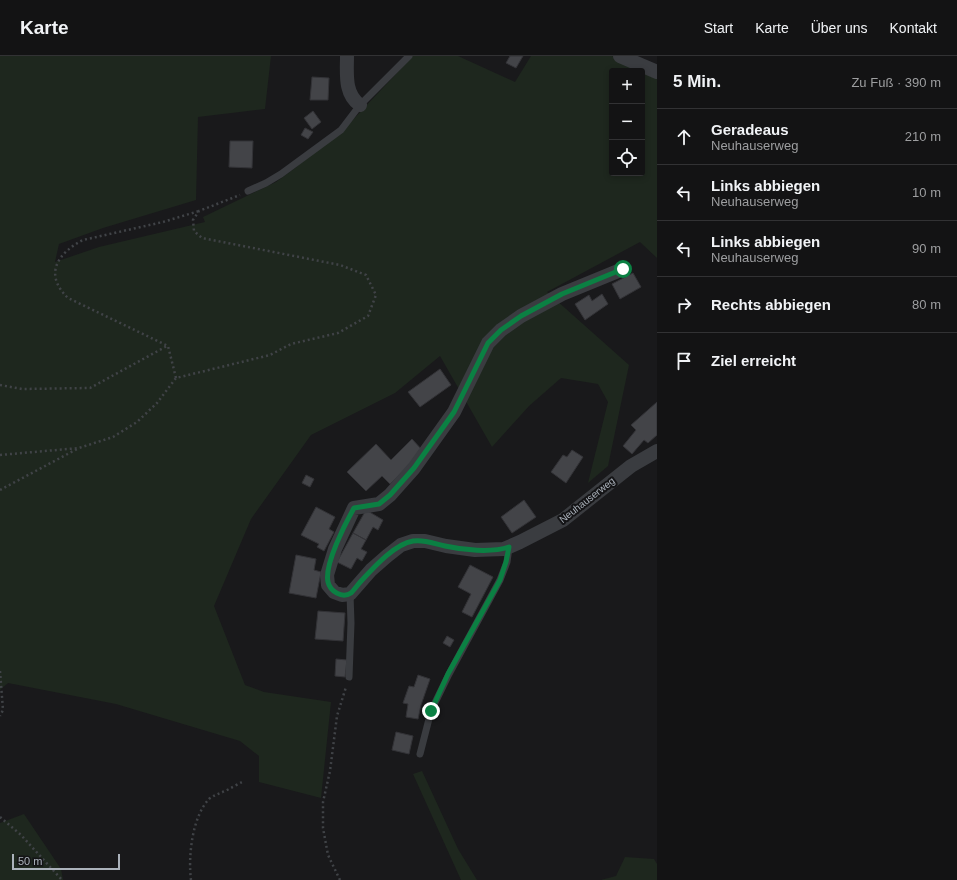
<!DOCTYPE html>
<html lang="de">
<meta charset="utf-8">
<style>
:root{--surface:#131314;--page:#202022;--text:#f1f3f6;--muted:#9d9ea0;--line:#323234}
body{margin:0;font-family:Arial,sans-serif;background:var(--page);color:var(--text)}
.controls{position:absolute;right:12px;top:12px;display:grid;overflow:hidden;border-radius:4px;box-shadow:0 2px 6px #0003}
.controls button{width:36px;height:36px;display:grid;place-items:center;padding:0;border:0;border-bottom:1px solid var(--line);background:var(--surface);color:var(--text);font:20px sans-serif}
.scale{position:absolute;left:12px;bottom:10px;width:108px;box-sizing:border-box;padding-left:4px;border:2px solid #abb2bb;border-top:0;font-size:11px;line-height:14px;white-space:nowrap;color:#abb2bb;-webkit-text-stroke:3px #141416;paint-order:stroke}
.stop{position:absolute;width:12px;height:12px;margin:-9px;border:3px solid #0b8043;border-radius:50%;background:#fff}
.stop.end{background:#0b8043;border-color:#fff;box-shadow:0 1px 4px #0008}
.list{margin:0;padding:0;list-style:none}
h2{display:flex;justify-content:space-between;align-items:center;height:52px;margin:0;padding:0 16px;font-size:17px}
h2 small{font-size:13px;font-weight:400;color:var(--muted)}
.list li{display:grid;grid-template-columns:26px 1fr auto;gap:12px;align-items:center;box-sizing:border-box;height:56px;padding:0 16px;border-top:1px solid var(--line)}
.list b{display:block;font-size:15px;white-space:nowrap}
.list p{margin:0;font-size:13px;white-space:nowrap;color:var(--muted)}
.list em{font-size:13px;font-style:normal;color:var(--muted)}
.icon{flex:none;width:22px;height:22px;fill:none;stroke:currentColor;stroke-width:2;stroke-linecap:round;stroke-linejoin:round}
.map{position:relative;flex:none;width:657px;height:824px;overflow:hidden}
header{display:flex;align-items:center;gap:24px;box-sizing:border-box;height:56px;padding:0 20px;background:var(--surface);border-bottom:1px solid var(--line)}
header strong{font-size:19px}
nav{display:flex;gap:22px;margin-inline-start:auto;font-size:14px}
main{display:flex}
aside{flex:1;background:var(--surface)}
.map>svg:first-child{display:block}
.green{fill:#1e271e;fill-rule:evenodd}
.building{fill:#434448;stroke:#333337}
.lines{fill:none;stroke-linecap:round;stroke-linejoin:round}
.path{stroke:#404347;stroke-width:2.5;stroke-dasharray:2 3;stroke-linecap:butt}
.lane{stroke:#3a3c40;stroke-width:7}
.street{stroke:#3a3c40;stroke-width:14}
.route{stroke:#0b8043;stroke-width:5}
.labels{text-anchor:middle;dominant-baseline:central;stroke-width:4;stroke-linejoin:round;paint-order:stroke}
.street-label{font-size:10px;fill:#abb2bb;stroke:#141416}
</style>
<header>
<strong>Karte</strong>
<nav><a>Start</a><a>Karte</a><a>Über uns</a><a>Kontakt</a></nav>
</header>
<main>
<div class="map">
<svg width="657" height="824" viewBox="0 0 657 824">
<rect width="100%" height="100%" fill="#19191b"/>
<path class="green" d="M0,0H271L265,53L198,61L196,144L103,172L59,188L55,206L99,191L205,166L203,161L276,126L295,112L347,70L413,0H458L515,26L531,0H612L633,11L657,20V202L640,186L547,236L629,309L608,410L588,427L608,346L598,328L561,322L529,350L492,391L440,300L395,337L311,379L251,463L214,550L245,629L264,636L331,646L321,742L259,726V700L240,685L116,648L8,627L0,634ZM612,15H642V117H612Z
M422,715L458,793L477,824H461L413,718Z
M24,758L61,813L63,824H0V767Z
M625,801L654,803L657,808V824H601L616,820Z"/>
<path class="building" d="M510,0H523L516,12L506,7Z
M312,21L329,22L328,44H310Z
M313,55L321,66L312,73L304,62Z
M305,72L313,76L308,83L301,79Z
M230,85H253L252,112L229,111Z
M633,217L641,231L620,243L612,228Z
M602,238L608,248L585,264L575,248L589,239L592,245Z
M440,313L451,329L420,351L408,336Z
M657,346V379L648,387L644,384L632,398L623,390L636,374L631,369Z
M412,383L423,395L390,428L382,420L366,435L347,416L376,388L391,404Z
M572,394L583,401L566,427L551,416L563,399L567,401Z
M306,419L314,423L310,431L302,427Z
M524,444L536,461L512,477L501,461Z
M316,451L335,461L329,473L334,476L324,495L317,491L319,488L301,479Z
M366,454L383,464L378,474L373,471L366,484L353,477Z
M353,477L366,484L361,493L367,496L362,505L357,502L351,513L337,506Z
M296,499L316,503L314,514L321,516L316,542L289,537Z
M470,509L493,521L472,561L462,556L471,538L458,531Z
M318,555L345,557L343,585L315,583Z
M447,580L454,584L450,591L443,587Z
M336,603L347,604L345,621L335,620Z
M418,619L430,623L421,649L418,663L406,661L408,648L403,647L409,630L414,631Z
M396,676L413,680L409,698L392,694Z"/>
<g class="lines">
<path class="path" d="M176,322L168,290L68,242C43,218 58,197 83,184L163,166L199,155
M0,329L22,333L90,332L167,290
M0,399L79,392L113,381L137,366L157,347L176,322L270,299L291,288L338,277L368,260L376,239L366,219L340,209L202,182L194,175L193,164L199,155L240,139
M0,434L77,393
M0,615L3,654L0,660
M0,761L21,779L62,824
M191,824C188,801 192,761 209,743C215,738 222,737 229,733C233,731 238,728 242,726
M340,824L328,799L323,772V746L330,715L337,660L346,631"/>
<path class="lane" d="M248,135L266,127L281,118L341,74L360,49L409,0
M349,621L351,567L350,538
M420,698L431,655L449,618L500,524L507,506L509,491"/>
<path class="street" d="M347,0C347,17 344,38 360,49
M620,0L657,16
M623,213L562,238L521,260L501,274L488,287L454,356L414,412L390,439L379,448L354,452L335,493L327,519L328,529L334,536L342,539L350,538L371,514L387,500L401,489L413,485H425L446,490L475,494L504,493L520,486L563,464L631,410L657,395"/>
</g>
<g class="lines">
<path class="route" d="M431,655L448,618L500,524L506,506L509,491C491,497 463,494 445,490C435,488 424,483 413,485C395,488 375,510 363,523C359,527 355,533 351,537C342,543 330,535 328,526C324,509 345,468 354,452L379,448L390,439L414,412L454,356L488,287L501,274L521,260L562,238L623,213"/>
</g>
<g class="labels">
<g class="street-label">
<text transform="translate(587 444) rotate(-38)">Neuhauserweg</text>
</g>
</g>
</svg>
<div class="controls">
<button>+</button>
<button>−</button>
<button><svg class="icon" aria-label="locate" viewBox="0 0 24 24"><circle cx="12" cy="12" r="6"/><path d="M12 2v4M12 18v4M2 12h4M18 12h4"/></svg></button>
</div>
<div class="scale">50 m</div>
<div class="stop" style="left:623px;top:213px"></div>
<div class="stop end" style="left:431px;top:655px"></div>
</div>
<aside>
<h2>5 Min.<small>Zu Fuß · 390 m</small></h2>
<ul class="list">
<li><svg class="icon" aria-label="ahead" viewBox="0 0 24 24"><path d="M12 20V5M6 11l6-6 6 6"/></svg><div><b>Geradeaus</b><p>Neuhauserweg</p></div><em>210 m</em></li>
<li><svg class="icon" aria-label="left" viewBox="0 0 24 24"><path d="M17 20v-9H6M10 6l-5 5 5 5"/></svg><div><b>Links abbiegen</b><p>Neuhauserweg</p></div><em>10 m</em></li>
<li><svg class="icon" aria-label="left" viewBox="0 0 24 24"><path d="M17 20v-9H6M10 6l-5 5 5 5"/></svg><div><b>Links abbiegen</b><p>Neuhauserweg</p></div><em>90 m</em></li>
<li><svg class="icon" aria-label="right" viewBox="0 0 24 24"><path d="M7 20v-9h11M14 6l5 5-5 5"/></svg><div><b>Rechts abbiegen</b></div><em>80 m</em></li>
<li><svg class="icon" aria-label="arrive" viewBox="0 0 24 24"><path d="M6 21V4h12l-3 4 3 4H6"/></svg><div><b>Ziel erreicht</b></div></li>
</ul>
</aside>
</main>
